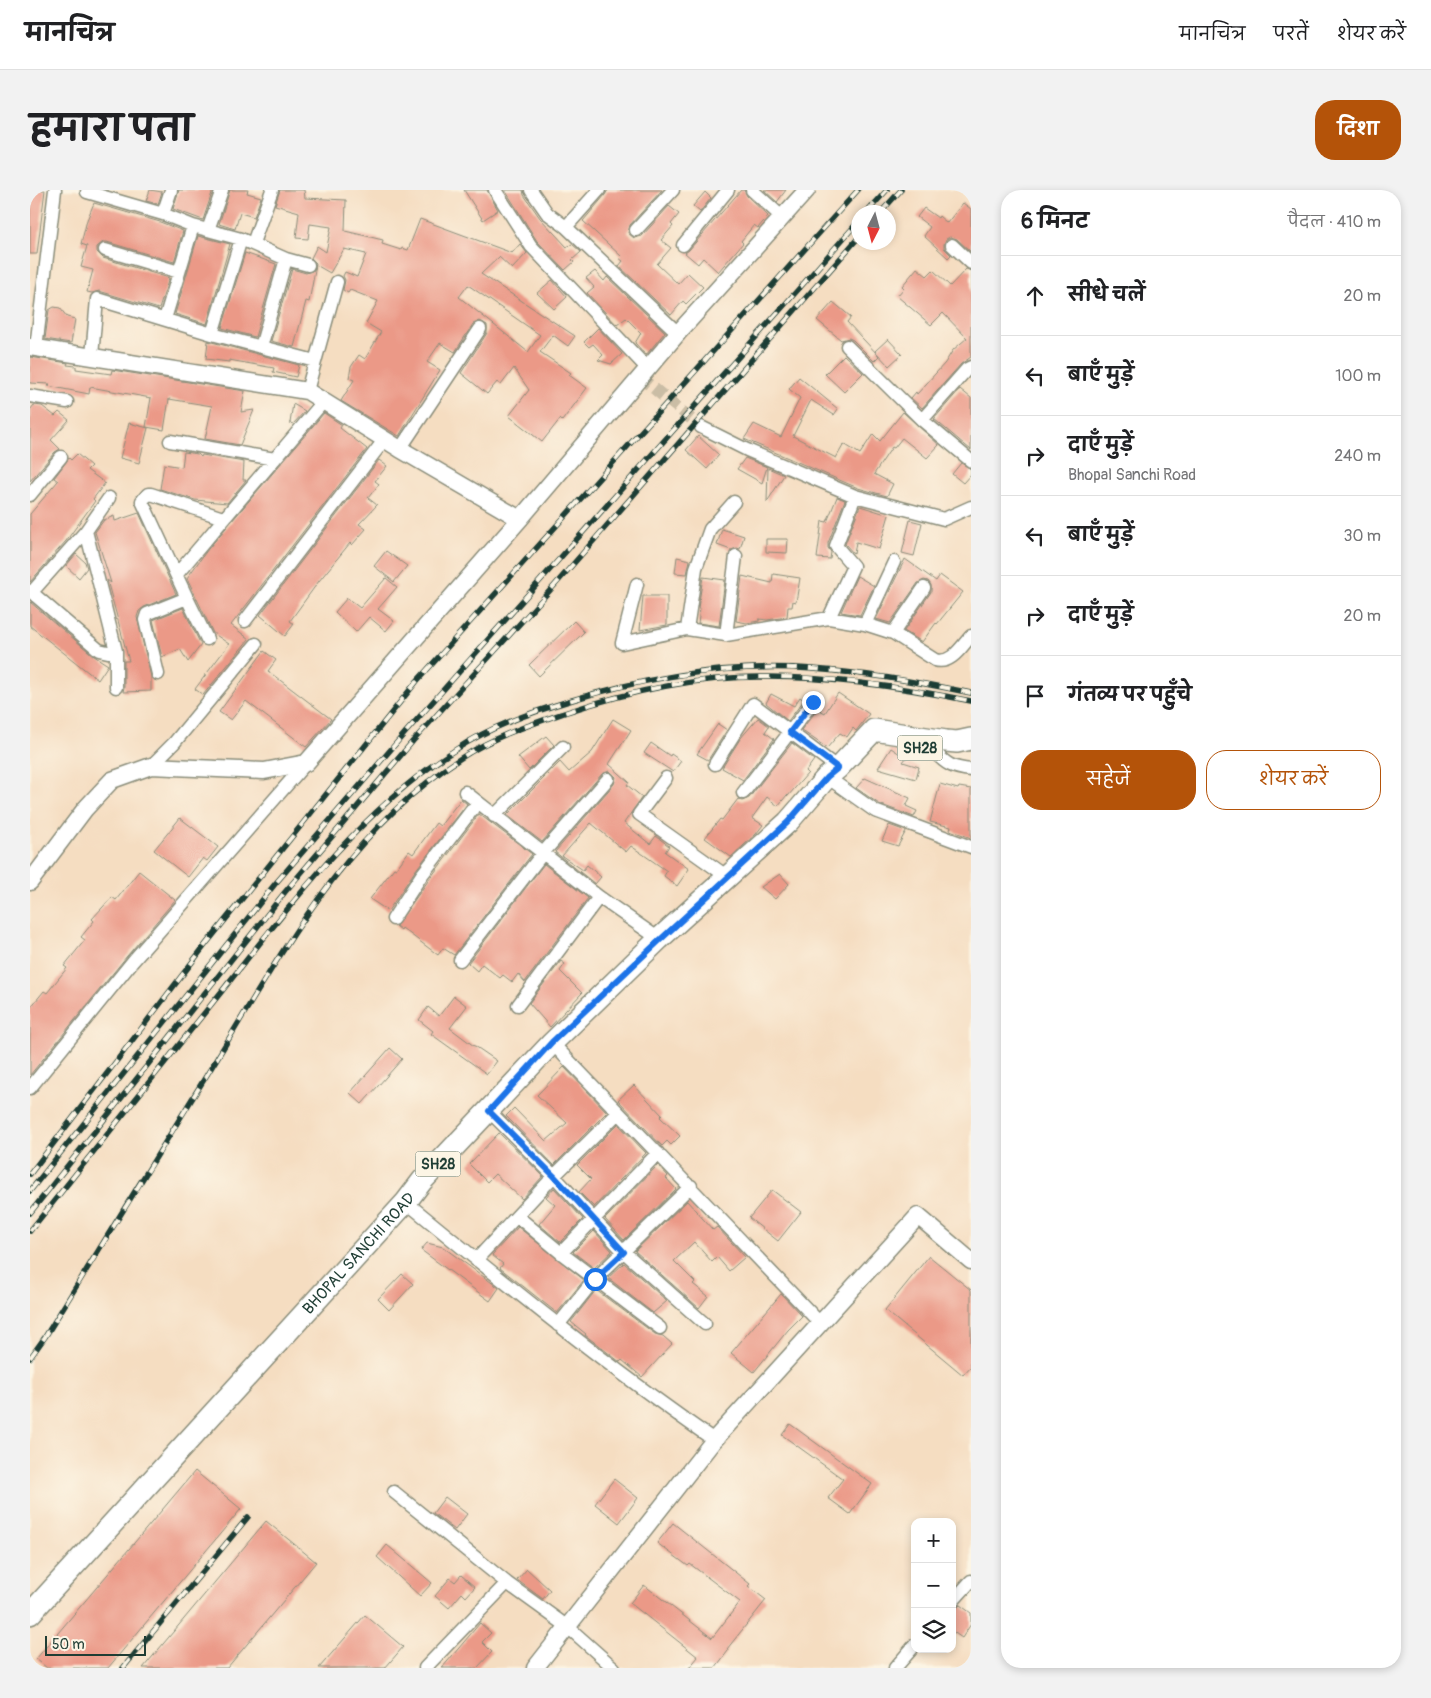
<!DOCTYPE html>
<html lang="hi">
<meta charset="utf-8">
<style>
:root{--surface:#fff;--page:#f2f2f2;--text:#202124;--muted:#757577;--line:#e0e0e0;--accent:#b45309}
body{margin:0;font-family:Pangolin,"Playpen Sans Deva",sans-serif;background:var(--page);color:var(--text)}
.controls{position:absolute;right:15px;bottom:15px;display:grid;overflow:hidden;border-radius:10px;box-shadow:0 2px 8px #0003}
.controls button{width:45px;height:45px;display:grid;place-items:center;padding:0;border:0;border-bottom:1px solid var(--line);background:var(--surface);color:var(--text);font:25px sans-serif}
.compass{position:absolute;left:821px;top:15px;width:45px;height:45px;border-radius:50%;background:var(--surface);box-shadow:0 2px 8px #0003;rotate:186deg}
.scale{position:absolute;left:15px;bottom:12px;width:101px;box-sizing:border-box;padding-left:5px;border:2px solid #1f3d34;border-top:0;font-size:14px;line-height:18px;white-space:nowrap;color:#1f3d34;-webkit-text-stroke:4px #fcf5e5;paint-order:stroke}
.stop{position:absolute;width:15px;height:15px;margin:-11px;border:4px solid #1a73e8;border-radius:50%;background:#fff}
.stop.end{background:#1a73e8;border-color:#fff;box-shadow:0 1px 5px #0008}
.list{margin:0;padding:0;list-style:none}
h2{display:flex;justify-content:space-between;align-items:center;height:65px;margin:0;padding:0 20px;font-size:21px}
h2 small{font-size:16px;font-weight:400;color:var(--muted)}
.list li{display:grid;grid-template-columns:32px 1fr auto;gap:15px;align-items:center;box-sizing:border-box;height:80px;padding:0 20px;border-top:1px solid var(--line)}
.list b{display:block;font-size:19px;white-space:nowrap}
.list p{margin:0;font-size:16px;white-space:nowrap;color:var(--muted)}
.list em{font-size:16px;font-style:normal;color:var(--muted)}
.actions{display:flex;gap:10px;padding:15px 20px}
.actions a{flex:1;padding:11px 0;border:1px solid var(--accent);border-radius:20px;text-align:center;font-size:18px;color:var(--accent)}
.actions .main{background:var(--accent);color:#fff}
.icon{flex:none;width:28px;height:28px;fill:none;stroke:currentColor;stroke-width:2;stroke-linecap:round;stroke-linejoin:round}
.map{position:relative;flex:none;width:941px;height:1478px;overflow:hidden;border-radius:20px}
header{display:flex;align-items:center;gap:30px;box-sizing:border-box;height:70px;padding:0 25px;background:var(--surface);border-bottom:1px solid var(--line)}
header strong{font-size:24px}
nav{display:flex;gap:28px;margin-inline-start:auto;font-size:18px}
.intro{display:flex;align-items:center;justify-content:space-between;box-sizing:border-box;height:120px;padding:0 30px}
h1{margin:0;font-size:35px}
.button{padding:12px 22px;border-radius:20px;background:var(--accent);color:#fff;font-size:18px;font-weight:700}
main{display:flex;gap:30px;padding:0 30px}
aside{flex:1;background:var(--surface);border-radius:20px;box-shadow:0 2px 8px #0003}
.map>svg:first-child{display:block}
.building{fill:#eb9987;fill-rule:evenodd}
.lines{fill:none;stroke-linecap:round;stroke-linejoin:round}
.minor-tunnel{stroke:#cabda5;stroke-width:12;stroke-dasharray:12 6;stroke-linecap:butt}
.minor-casing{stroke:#8a8d7a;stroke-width:15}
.tertiary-casing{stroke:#8a8d7a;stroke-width:19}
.primary-casing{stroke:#8a8d7a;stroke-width:24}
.minor{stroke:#fff;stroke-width:12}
.tertiary{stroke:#fff;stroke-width:16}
.primary{stroke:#fff;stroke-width:21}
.rail-casing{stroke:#1f3d34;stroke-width:5.5}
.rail{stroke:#fcf5e5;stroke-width:4;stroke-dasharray:11;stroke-linecap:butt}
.route{stroke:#1a73e8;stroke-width:6}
.labels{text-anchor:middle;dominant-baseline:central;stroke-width:5;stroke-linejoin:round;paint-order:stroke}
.shield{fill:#fcf5e5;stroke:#617469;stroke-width:1}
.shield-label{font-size:15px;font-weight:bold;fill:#1f3d34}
.street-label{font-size:16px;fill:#1f3d34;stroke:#fcf5e5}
</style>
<header>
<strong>मानचित्र</strong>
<nav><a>मानचित्र</a><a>परतें</a><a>शेयर करें</a></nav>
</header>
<div class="intro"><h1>हमारा पता</h1><a class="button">दिशा</a></div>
<main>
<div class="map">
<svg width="941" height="1478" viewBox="0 0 941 1478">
<rect width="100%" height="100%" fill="#fcf5e5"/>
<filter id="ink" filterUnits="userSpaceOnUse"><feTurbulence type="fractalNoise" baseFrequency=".02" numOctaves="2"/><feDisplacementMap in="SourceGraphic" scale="10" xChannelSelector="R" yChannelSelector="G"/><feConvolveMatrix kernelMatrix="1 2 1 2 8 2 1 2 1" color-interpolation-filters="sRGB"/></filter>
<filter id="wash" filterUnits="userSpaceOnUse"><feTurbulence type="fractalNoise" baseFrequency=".0096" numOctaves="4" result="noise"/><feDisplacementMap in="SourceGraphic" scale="20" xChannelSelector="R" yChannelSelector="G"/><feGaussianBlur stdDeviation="1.12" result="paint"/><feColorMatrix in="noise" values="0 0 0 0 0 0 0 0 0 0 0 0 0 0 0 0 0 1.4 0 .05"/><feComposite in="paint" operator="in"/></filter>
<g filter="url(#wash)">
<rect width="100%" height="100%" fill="#f5ddc1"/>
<g id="blocks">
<path class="building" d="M0,0H15L7,64H0Z
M120,0L132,2L128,14L116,11Z
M149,0H183L173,30L143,19Z
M200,0H218L217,3L231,7L224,27L210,23L205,39L189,34Z
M250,0H274L275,8L316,10L315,41L353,50L352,54L371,60L372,58L378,60L390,29L482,63L490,54L497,63L482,79L469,67L451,84L545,146L538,156L523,145L510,162L541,183L539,185L557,198L532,231L530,229L512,252L479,226L499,200L484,178L471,195L467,192L457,204L431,183L457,143V135L450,131L443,134L425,162L410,153L397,172L410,180L369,246L311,211L324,190L319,188L321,177L329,165L335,169L351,142L336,133L348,111L320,100L318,103L313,100L315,90L313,86L315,82L327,87L336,64L314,59L300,83L286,75L279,112L276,111L264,157L241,151L262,79L276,83L284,80L286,73L281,68L287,56L296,62L301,37L280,34L278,49L266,48L269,22L245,15ZM438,95L510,145L498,162L429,107Z
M434,0H457L468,20L453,30Z
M475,0H493L494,5L510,28L537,57L542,54L551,62L542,70L544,72L535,80L507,51Z
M578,0H632L600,35L598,43L604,48L612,46L639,16L649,24L641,34L643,36L631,50L641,58L627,74L648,94L658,83L673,97L656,114L653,111L641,125L589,76L593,71L589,68L591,66L553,31L575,5Z
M711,0H714L717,6L738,26L728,38L724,35L711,51L713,53L688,82L673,68L668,74L655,63L659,60Z
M734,0H756L747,12Z
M675,2L681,8L670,22L663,16Z
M64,13L130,32L153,41L144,72L77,52H73L67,57V62L73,68L139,88L129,119L69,101L62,103L57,102L63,80L51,77L57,56L51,54L57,30Z
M933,13L941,19V62L927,49L920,47L916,49L914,54V58L921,65L918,68L894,46L900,37L887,27L894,18L908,28L909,26L917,33Z
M168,46L200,54L177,134L145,124Z
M215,63L246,74L225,147L192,138Z
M887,78L897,86L903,80L920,96L936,79L941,81V167L931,174L892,218L881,208L886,202L887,204L915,173L923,160L937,148L913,123L901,135L867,106L874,98L872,96Z
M565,81L574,91L577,87L635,142L616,165L605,153L611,143L596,128L587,135L557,103L564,97L556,88Z
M522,90L537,107L524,119L507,103Z
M803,112L821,127L817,132L849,166L844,171L823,150L819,148L811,150L787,130Z
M24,117L30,118L37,127L45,129L41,153L15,149L19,120Z
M568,138L592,164L581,174L568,170L573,165L563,154L559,157L554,152Z
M858,149L872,164L859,176L845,161Z
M178,151L269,175L266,187L243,182L244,178L199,170V172L176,169Z
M814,165L833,183L814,202L795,184Z
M0,167L38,173L37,175L46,176V179L81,184L82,180L215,201L211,222L224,220L210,255L175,249L182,216L139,209L134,240L116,237L121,208L60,197L59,204L18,196L20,194L0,193Z
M769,187L808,219L804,225L781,210L763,246L806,268L814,254L830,264L843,244L850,251L873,222L909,255L897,268L872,248L864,258L862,257L844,284L863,294L857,306L828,298L714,249L724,234L751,247L770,208L759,199Z
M930,199L941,208V260L904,229Z
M263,214L275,221L263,234L260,233Z
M4,215L12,216L25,226L29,222L39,230L21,250L30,259L25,262L0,291V220Z
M294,223L312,235L310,238L337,259L201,435L219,449L173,505L165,499L199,454L183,443L157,388L178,359Z
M99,233L118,238L109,273L90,268Z
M668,246L689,265L677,279L656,260Z
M154,262L168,264L171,267L172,265L214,272L213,290H216L197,313L165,310L130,299L134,274L152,277Z
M47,264L61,276L57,280L75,293L63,309L65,311L36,351L0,392V324L28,291L24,288L39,268L41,270Z
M715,268L737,277L732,293L707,279Z
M349,270L357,276L345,291L349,294L338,308L347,315L329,334L336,339L322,355L320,353L289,391L260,431L264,434L255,446L230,425Z
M931,273L941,279V284L933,293L922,284Z
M738,278L754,285L737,312Z
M807,307L815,310L798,353V358L801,362L800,369L787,368L792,331L797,332Z
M830,316L859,325L849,359L826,352L824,364L815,354Z
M109,323L146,404L114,417L109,421L107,427L121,487V501L93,502L94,497V471H99L77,390L81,393L65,342L74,330L84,326L85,331Z
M880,330L892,333L884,366L872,363Z
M692,339L714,346L710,359L707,358L701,360L687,355Z
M736,349H758L757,363L736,362Z
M356,361L377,376L364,392L344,376Z
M46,364L55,372L57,378L49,388L36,376Z
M647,367L660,370L657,384L645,383Z
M875,369L906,391L910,385L933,402L907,434L906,433L892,452L874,441L901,402V395L898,391L894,390L888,393L860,433L846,429Z
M743,384L770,388L766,412L763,411L762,417H758L757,427L737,430L729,429V431L717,433L706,431L712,386L742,393Z
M827,386L844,396L830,425L811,422Z
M673,387L695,390L689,436L668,433L670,418H668Z
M356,388L367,397L348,419L364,431L356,441L339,427L326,442L305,422L317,408L330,418Z
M613,406H637V435L610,440Z
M0,412L64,466L78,475L68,490L0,436Z
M153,418L171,455L158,472L150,459L132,467L123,430Z
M544,431L554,442L509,486L499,475Z
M234,461L246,470L238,481L301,529L276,557L216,511L201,530L189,522Z
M808,503L839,524L826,541L823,538L817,547L810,543L797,558L771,540L788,519L795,523Z
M741,504L764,516L770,507L774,510L758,531L736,513Z
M728,528L739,536L735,542L744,549L713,590L692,578L710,549Z
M583,529L601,540L579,574L599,592L597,595L612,607L594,633L620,654L626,646L639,656L635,662L659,679L647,696L634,686L637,681L601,656L596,662L561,633L532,666L553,680L557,675L571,687L565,694L525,662L584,594L586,587L580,581L572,584L512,652L477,625L530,572L539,582L562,562Z
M688,534L697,540L678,570L667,564Z
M516,546L524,555L499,580L488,567Z
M621,553L640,566L641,564L651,571L643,582L614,563Z
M762,553L784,570L776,581L778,583L758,606L757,605L748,616L737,607L722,628L733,635L726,644L701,667L675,648L690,629L692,630L708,609L712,611L719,608Z
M861,558L876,568L873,572L889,577L886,589L848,578Z
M835,588L880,608L876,616L887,621L884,627L849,614L826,598Z
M910,594L928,599L929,597L941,599V648L920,640L921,637L900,632Z
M431,609L437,614L385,681L358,721L340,709L364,678L366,679L379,661L383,664L406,633L410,636Z
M449,624L502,664L424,765L413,758L408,765L372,738L371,740L366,736L398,691Z
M150,628L188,657L177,671L173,668L158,687L124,660Z
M859,635L876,641L868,656L852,651Z
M514,674L558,708L495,792L488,784L482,792L473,785L470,788L452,774L447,781L438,773Z
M109,681L145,710L97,766L0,885V818L14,801L17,803L37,778L34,776L55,750L51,747L64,731L62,729L82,707L86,710Z
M750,684L759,694L745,709L731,697Z
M531,771L535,774L530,781L552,803L520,837L499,813Z
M424,806L437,816L420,838L444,856H445L467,871L457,884L401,844L403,841L389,830L398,817L409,826Z
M360,858L372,869L332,914L320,903Z
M534,877L577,922L524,975L476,926L484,918L516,951L537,933L507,905Z
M604,895L632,925L630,927L650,946L641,955L637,951L632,956L588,910Z
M588,934L616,963L564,1017L549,1002L561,989L547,975Z
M469,943L513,986L492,1009L465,984L457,992L439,974Z
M628,975L638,986L636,988L646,999L594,1050L575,1029Z
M524,998L553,1029L530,1052L509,1034L525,1015L516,1007Z
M742,1000L771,1022L748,1051L719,1028Z
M657,1011L683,1040L687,1037L715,1067L699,1081L687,1067L682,1072L664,1052L644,1071L665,1092L663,1094L678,1106L669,1118L605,1061Z
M488,1037L554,1090L527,1123L470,1078L473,1074L462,1065Z
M564,1041L582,1061L564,1078L543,1062Z
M397,1053L413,1057L469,1098L460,1111L391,1060Z
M899,1066L941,1100V1176L933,1185L855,1120Z
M594,1073L637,1111L623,1123L578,1088Z
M372,1084L383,1094L359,1120L348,1109Z
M566,1100L625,1144L633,1146L642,1154L612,1187L592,1170L590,1172L555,1145L556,1144L541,1132Z
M751,1104L772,1126L758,1140L724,1182L701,1163Z
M760,1234L842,1294L820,1324L798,1308L813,1289L752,1245Z
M165,1281L211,1319L78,1478H17L6,1469Z
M584,1289L608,1308L589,1333L565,1314Z
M415,1307L437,1324L425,1340L403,1323Z
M236,1331L286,1372L197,1478H113Z
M643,1333L720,1394L718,1396L736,1410L697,1459L698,1461L685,1478H659L668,1467L600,1413L614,1395L682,1448L710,1412L660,1374L658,1376L627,1353Z
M357,1355L402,1393L390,1406L347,1367Z
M497,1379L520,1400L513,1409L487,1390Z
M431,1385L445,1397L436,1407L432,1403L419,1418L405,1406L420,1388L425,1392Z
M930,1415L941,1423V1434L932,1448L922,1441V1423Z
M335,1425L373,1457L355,1478H289Z
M450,1433L461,1443L452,1452L462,1462L447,1478H412Z"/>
</g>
</g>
<g filter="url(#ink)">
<use href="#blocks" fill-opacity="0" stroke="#8a8d7a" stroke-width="1"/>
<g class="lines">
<path class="minor-tunnel" d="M610,187L671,237"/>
<g class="minor-casing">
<path id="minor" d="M465,0L501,56L617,178
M501,0L517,23L536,37L648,143
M722,0L753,28
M57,2L133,24L163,36L211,49L256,69L278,75
M133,24L141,0
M536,37L569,0
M178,40L192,0
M606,40L643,0
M223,53L242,0
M653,55L698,0
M922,55L941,73
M75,60L149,82
M135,129L163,36
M182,144L211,49
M817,156L892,230L941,271
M231,157L256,69
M6,158L25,0
M62,166L67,109L182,144L285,171
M277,201L307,92
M0,206L37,212
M892,230L937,179L941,177
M671,237L717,260L825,306L914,329L941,317
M140,251L245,269
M370,259L450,139
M0,305L31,267
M56,341L86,461V497
M147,384L293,212
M607,394L592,453L657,439L696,445L799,428L835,434L863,443L905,470C921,475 931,457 941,446
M0,401L69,460L78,462L86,461
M2,402L56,341L79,308
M799,428L823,376L806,356L825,306
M215,431L355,249
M835,434L864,372
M657,439L666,378L680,339L704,312
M863,443L894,398
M696,445L706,366
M177,449L157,408L112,311L118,304H121L193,328
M128,484L115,430L117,424L157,408
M904,561C916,575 923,578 941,580
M685,574L723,514L808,578
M121,576L144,553L226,454
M797,587L845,621L941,657
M636,588L609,624L699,688
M435,602L569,707L629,749
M713,603L783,512
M464,626L533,557
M363,729L391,686L448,612
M430,770L513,663L578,589
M488,815L569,707
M522,853L790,1133
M0,898L103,771L276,573
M459,921L524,986L594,1062L675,1134
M376,1012C476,1094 577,1176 684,1250
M487,1026L531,1063L630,1138
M531,1063L628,963
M446,1070L524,986L588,923
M528,1135L565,1089L661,996
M364,1302L477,1393L538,1437L584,1478
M922,1412L941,1391
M395,1478L477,1393
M865,1478L885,1455"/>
</g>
<g class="tertiary-casing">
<path id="tertiary" d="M0,157L277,201L370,259L490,329
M0,692L55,619L82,590L121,576L234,581L276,573L490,329L648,143L777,0
M505,1478L684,1250L888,1026L941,1071"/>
</g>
<g class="primary-casing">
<g id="primary">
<path id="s1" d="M0,1424L376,1012L392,991L522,853L629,749L758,632L797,587L808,578L844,540L916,551L927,552L941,549"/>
</g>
</g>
<use href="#minor" class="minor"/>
<use href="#tertiary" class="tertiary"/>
<use href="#primary" class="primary"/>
<g class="rail-casing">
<path id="rail" d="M837,22L857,0
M851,22L871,0
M0,984L176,754L387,491L828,0
M0,1001L245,694L375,543L828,32
M0,1023L255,702L383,551L524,396L828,48
M0,1041C64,961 128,881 192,801C259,716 333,618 425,560C460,537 499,523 539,511C617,487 701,473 783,479C836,483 889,492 941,503
M0,1168L15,1147C72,1055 129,963 186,870C255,757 317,642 431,568C463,547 499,535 534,523C597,502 664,487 730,487C801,486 872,497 941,511
M93,1478L218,1327"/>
</g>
<use href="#rail" class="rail"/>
</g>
</g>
<g class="lines" filter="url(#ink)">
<path class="route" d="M565,1089L594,1062L524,986L459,921L522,852L630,750L758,632L797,587L808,578L760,542L783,512"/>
</g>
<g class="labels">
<g class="shield">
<rect x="867.5" y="545.5" width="45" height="25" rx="4"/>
<rect x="385.5" y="961.5" width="45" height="25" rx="4"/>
</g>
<g class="shield-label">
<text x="890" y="558">SH28</text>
<text x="408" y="974">SH28</text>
</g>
<g class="street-label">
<text stroke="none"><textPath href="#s1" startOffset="488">BHOPAL SANCHI ROAD</textPath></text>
</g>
</g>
</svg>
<div class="controls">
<button>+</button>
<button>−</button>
<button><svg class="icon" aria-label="layers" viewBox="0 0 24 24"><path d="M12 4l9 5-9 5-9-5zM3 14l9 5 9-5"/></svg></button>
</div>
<svg class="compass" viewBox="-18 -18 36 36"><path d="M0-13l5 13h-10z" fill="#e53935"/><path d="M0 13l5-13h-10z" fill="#757577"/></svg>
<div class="scale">50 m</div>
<div class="stop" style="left:565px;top:1089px"></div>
<div class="stop end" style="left:783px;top:512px"></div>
</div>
<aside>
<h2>6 मिनट<small>पैदल · 410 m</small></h2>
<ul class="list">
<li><svg class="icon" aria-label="ahead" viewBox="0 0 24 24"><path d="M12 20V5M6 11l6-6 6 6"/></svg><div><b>सीधे चलें</b></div><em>20 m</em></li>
<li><svg class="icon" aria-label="left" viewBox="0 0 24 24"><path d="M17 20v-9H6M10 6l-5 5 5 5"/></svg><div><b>बाएँ मुड़ें</b></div><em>100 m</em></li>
<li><svg class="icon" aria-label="right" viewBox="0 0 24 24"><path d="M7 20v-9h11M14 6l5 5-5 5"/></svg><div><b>दाएँ मुड़ें</b><p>Bhopal Sanchi Road</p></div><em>240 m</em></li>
<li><svg class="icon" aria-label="left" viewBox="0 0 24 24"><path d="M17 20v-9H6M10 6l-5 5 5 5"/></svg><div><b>बाएँ मुड़ें</b></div><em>30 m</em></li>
<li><svg class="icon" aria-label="right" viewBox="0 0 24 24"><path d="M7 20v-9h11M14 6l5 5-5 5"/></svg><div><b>दाएँ मुड़ें</b></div><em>20 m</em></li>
<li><svg class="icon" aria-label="arrive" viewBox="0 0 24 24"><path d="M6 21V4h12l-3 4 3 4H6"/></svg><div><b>गंतव्य पर पहुँचे</b></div></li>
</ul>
<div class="actions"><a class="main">सहेजें</a><a>शेयर करें</a></div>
</aside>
</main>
